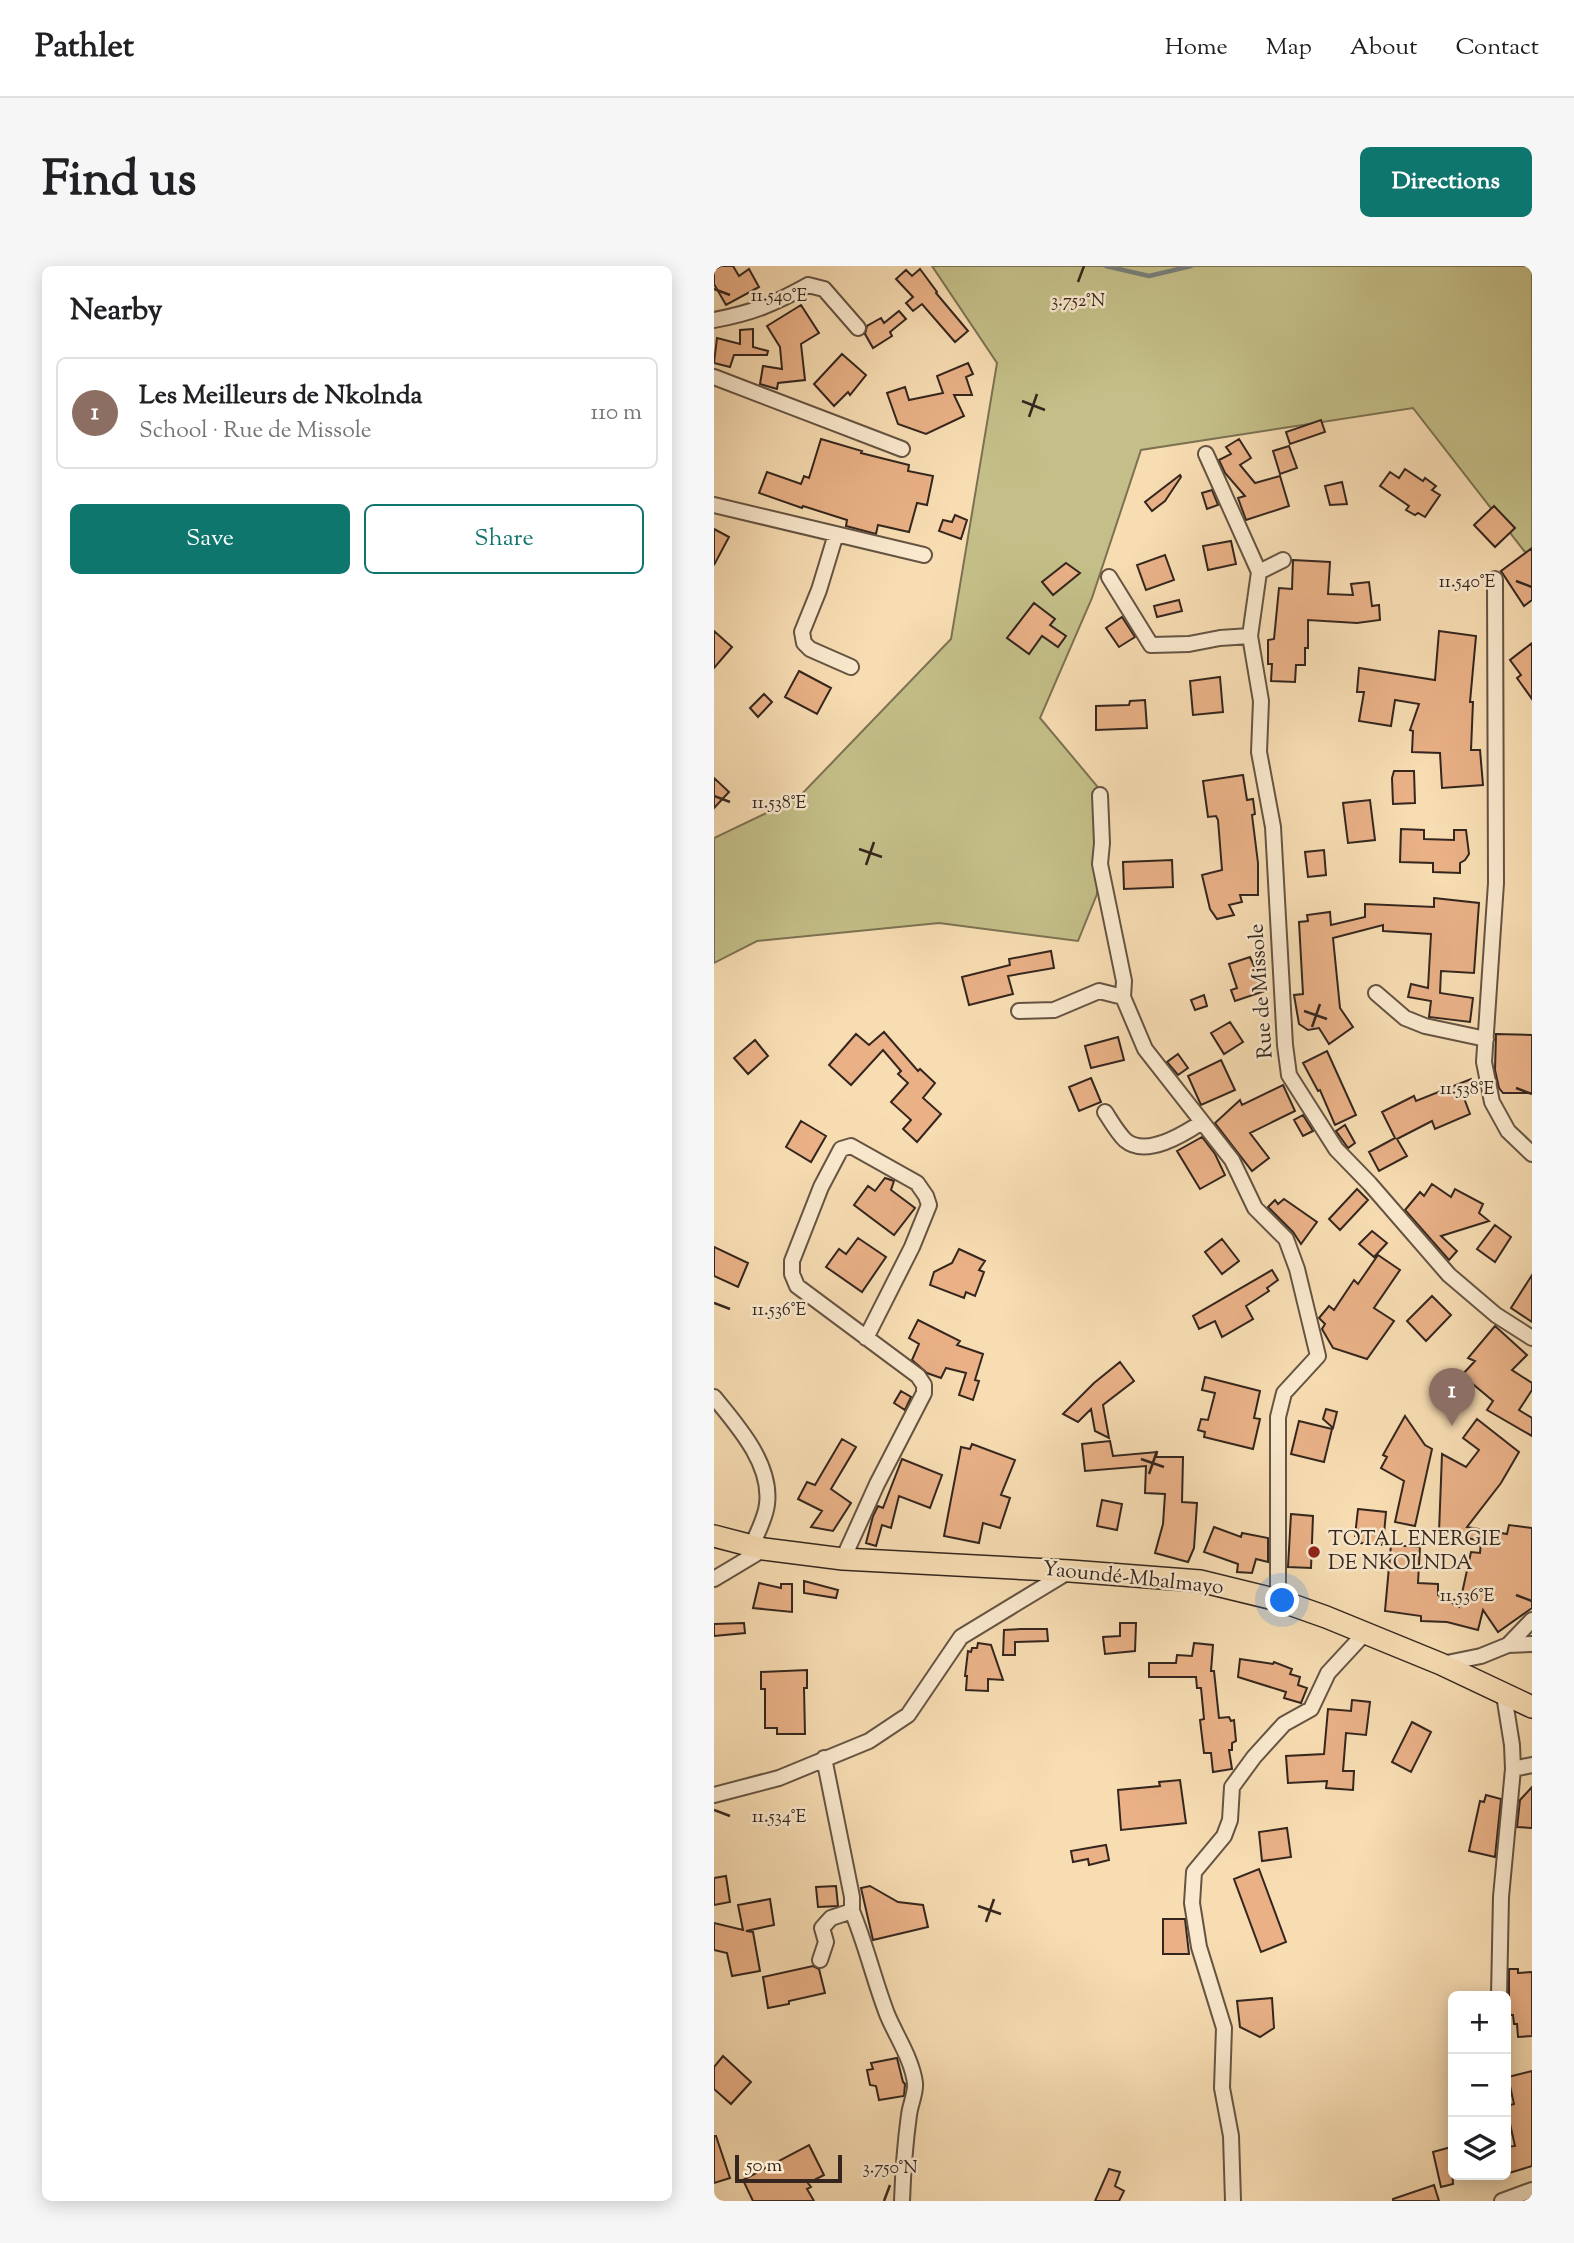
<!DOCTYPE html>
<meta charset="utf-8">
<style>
:root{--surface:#fff;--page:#f6f6f6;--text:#202124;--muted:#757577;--line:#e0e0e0;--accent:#0f766e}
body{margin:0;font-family:"Sorts Mill Goudy",serif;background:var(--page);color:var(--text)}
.controls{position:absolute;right:21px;bottom:21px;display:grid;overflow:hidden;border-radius:10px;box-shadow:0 4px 18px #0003}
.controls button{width:63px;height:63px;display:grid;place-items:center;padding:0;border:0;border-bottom:2px solid var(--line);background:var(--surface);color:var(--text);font:35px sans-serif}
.scale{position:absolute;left:21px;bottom:18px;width:107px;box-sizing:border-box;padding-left:7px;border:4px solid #34261e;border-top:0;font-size:19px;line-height:24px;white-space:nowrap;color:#34261e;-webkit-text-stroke:5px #fae9ce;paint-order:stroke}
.you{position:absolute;left:569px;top:1335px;width:24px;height:24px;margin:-18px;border:5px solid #fff;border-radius:50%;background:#1a73e8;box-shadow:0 0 0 10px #1a73e833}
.badge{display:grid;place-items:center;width:46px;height:46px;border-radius:50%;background:var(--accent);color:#fff;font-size:23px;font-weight:700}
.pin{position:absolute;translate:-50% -58px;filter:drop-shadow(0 2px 4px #0008)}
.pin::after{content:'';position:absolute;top:37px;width:24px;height:21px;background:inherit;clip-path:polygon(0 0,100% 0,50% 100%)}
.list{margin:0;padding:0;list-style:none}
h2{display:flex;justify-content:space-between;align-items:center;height:91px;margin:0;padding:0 28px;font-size:30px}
h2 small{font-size:23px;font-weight:400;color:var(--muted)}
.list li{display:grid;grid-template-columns:46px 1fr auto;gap:21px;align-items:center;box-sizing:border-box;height:112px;margin:0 14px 14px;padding:0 14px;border:2px solid var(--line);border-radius:10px}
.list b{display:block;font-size:26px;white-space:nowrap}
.list p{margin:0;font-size:23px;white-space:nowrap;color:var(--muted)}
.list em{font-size:23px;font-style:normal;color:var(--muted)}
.actions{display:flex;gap:14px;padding:21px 28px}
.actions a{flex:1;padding:16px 0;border:2px solid var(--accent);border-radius:10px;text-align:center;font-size:24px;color:var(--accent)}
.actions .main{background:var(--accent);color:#fff}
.icon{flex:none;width:38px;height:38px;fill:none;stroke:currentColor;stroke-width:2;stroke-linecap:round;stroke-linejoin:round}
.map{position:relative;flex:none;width:818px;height:1935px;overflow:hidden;border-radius:10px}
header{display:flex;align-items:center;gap:42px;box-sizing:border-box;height:98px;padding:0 35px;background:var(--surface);border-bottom:2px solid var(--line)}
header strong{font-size:33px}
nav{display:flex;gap:38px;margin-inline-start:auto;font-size:24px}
.intro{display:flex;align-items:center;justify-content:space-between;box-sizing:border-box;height:168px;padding:0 42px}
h1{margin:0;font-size:49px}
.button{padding:18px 32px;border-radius:10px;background:var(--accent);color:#fff;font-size:24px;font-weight:700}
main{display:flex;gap:42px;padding:0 42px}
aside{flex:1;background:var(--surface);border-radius:10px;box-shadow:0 4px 18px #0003}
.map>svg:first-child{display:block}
.green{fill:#c4bf88;stroke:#7c7253;stroke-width:2}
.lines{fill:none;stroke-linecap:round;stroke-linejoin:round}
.stream{stroke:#787e7b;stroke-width:4.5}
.building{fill:#eab187;stroke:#34261e;stroke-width:2}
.minor-casing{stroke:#655443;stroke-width:18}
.highway-casing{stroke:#34261e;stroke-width:24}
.minor{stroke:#fae9ce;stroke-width:14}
.highway{stroke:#f8ddb3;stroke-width:21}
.ticks{fill:none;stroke:#34261e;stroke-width:2.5}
.poi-dot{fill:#8f2418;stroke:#fae9ce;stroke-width:2.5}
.labels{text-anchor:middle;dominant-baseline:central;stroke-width:5;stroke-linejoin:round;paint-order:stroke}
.street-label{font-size:21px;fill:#34261e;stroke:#fae9ce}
.poi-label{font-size:21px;fill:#34261e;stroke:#fae9ce;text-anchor:start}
.ticks-label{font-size:18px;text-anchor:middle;fill:#34261e;stroke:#fae9ce;stroke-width:5;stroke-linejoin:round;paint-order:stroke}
</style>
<header>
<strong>Pathlet</strong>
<nav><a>Home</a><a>Map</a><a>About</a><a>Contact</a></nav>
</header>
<div class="intro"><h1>Find us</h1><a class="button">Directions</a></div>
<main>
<aside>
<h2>Nearby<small></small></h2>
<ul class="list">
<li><span class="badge" style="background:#8d6e63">1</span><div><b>Les Meilleurs de Nkolnda</b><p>School · Rue de Missole</p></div><em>110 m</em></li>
</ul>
<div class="actions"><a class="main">Save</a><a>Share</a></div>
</aside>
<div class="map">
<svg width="818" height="1935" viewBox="0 0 818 1935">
<rect width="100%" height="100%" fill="#f8ddb3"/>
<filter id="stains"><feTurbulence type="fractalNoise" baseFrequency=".00286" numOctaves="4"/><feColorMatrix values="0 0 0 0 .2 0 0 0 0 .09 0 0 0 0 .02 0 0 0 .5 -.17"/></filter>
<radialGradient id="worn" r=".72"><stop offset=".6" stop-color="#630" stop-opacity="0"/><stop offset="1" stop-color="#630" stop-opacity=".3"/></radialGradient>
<path class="green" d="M218,0H818V295L699,142L427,184L378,332L326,452L388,526L383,628L364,675L225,657L43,675L0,697V572L84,532L237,373L283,97Z"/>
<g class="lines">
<path class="stream" d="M392,0L435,10L477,0"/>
</g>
<path class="building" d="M7,0H19L25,10L35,3L45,21L12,39L0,18V4Z
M206,3L223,26L222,27L254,65L241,76L208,38L199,45L192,37L199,31L182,13L192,4L198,10Z
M87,39L105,67L87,78L91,114L64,117L63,123L46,118L49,100L68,103L66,81L53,60Z
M185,45L192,53L176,66L178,70L159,82L151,68L153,60L167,52L170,57Z
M39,63V81L54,85L53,89H20L16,101L0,97L3,72L26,78V64Z
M128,88L152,109L136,129L134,126L120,140L100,118Z
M254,97L259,108L252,111L258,129H240L250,150L212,168L184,158L173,127L191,121L195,134L229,127L223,110Z
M607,154L611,166L576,178L572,166Z
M107,173L148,185L147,187L195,199L194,205L219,210L213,239L203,237L195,266L164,259L162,268L132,260L133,254L89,240L88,242L45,227L53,206L87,218L90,210L95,212Z
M525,173L537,192L526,199L541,217L566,210L575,240L532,254L524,232L531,230L511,207L505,194L517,188L512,181Z
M575,180L583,202L566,208L559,185Z
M691,203L709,215L711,212L722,220L718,224L726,229L711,251L704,247L701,249L692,244L695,240L666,220L676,206L685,212Z
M466,209L467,211L451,235L438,245L431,236Z
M628,216L633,238L616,239L611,220Z
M498,224L504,239L493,243L488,227Z
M780,240L801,262L781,281L760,259Z
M241,249L253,254L247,273L225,265L229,254L238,256Z
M0,263L15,271L0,299Z
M517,275L522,298L494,304L489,280Z
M818,282V334L810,340L787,305Z
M451,289L460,314L432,324L423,299Z
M579,294L616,296L614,328L639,329L637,318L655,316L658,340L665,339L666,354L643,357L594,354V382H591V399H582L581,416L557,415L558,398H554V374L560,373L565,322L578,323Z
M352,297L366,307L339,329L328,316Z
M465,334L468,345L443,351L440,340Z
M320,337L341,353L336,359L352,370L344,381L328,370L315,388L293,372Z
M408,351L421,371L405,381L392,362Z
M0,365L18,381L0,402Z
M725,365L762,370L756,436H759L757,484H766L769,519L728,522L726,487L698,486L699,465L696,464L705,438L681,434L677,460L645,455L650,426H643L645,402L721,414Z
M818,377V433L803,412L807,409L796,394Z
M85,405L117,422L103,448L71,431Z
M506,411L509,446L479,449L476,415Z
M50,428L58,436L44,451L36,442Z
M431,434L433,462L382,464V440L415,439L416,435Z
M680,505H700L701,537L679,538L678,512Z
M529,509L533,534L539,533L541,548L538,549L544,597V629H526L528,636L515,639L520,649L503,653L496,643L488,609L508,604L504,554L502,550L494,551L489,515Z
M0,512L15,526L0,542Z
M656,534L661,574L634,577L629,537Z
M687,563L710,564V573L740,574V564H752L755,588L751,594L746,597V607L719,606V597L686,596Z
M610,584L612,609L594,611L591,586Z
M458,594L459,621L410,623L409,596Z
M720,632L765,637L760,707L727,705L726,727L759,732L756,756L715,751L717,735L694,731L697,718L714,722L717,668L669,665V659L619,672L626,742L639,761L615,778L605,762L594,764L585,758L580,729L589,728L585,656L594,655L593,649L616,646L617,659L651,651V638L720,641Z
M337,685L340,702L294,710L299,728L255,739L248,711L296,699L295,693Z
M536,691L551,725L521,735L517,724L523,722L515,698Z
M490,729L493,740L481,744L477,734Z
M516,756L529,776L510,788L497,767Z
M170,766L204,805L206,803L221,817L209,832L227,848L203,876L189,863L197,854L177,836L194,817L184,808L187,805L169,784L137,819L115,799L142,768L155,779Z
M782,768L818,769V827H789L785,822L781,804Z
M404,771L410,794L377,802L371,780Z
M41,774L54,790L34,808L20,792Z
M613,785L642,849L621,859L606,824L604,825L589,797Z
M464,788L474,802L464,809L453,796Z
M507,794L521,824L487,839L474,810Z
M377,812L387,836L365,845L355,821Z
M757,813L762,827L750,832L756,848L721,863L718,855L683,873L693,890L665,905L655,886L681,872L668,846L700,830L702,835Z
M569,819L581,845L536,867L555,892L538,905L501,857L526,834L528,839Z
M589,849L599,865L589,870L580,854Z
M87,855L112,870L97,896L72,881Z
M631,859L641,877L634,882L622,865Z
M488,871L501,888L511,909L486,923L463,885Z
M171,912L180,915L177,924L201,942L180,969L140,939L154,920L161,925Z
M718,918L737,931L741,923L769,938L765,947L775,955L727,970L743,985L735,994L691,944L706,926L710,930Z
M643,923L654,934L626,964L615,953Z
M570,933L603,956L587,978L579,966L554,941L561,934L564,938Z
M781,959L797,971L781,996L763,983Z
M658,965L673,977L660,991L645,978Z
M144,972L172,991L148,1026L112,1001L125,983L132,988Z
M508,973L525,995L508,1008L491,986Z
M0,981L34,997L24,1021L0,1010Z
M245,983L271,995L265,1004L270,1006L261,1030L252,1026L250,1032L216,1019L220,1006L238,997Z
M664,989L686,1004L660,1042L680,1055L653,1093L619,1082L608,1063L611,1058L605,1052L615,1040L620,1044L640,1014L644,1018Z
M558,1004L564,1014L553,1022L555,1025L532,1040L539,1053L508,1071L501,1055L485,1063L479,1050Z
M818,1009V1056L797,1042Z
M718,1030L737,1049L712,1075L693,1055Z
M204,1054L246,1075L243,1079L269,1088L261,1114L265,1115L259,1134L245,1129L252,1107L232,1102L227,1112L213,1107L198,1094L205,1078L195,1072Z
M781,1060L813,1089L798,1104L818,1117V1124L805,1144L818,1152V1170L773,1144L779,1135L748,1109L761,1095L754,1092Z
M406,1096L420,1115L389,1139L395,1172L381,1165L377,1143L364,1156L349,1148L380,1117Z
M491,1111L546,1125L540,1152L546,1153L539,1183L490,1171L491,1166L484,1164L487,1153L494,1154L501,1127L488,1124Z
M187,1125L197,1131L191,1144L180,1137Z
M612,1143L623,1146L619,1162L609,1153Z
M691,1150L711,1179L718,1183L701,1260L681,1256L690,1215L667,1202L673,1191L669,1189Z
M763,1153L805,1186L787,1217L753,1261L793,1268L795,1259L818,1262V1342L784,1366L769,1344L764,1364L733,1356L707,1355V1350L671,1345L677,1279L706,1281L704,1317L724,1318V1329L745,1341L757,1286L766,1287L767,1275L725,1266L728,1188L752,1201L765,1184L749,1172Z
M585,1155L618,1163L610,1196L577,1188Z
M128,1173L142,1181L117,1223L137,1237L119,1265L97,1261L108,1245L84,1233L93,1216L101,1219Z
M396,1175L399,1190L443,1186L442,1191H469L468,1236L483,1237L480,1282L474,1296L441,1287L449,1258L451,1228L431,1227L432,1200L371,1205L368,1178Z
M258,1178L301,1194L287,1229L296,1232L286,1262L269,1257L265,1277L230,1270L247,1181L256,1183Z
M188,1193L228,1209L216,1242L185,1230L177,1262L168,1259L162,1280L152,1277L159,1250L164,1240L169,1242Z
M388,1234L408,1238L403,1264L383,1260Z
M644,1243L672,1246L669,1279L646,1277L647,1271L641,1270Z
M577,1248L599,1250L597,1302L574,1301Z
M500,1261L527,1271L528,1267L554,1272V1296L542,1293L538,1307L523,1306L524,1298L490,1286Z
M90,1315L124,1324L122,1332L90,1327Z
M45,1317L67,1322V1318H78V1346L39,1342Z
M30,1357L31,1367L0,1370V1358Z
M406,1357H422L421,1385L391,1388L389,1371L406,1370Z
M307,1363H333L334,1375L301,1376V1389H289L290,1364Z
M264,1377L277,1379L289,1414L274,1413V1425L252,1424L253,1410H251L254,1385L257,1386L258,1382H263Z
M480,1377L499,1379L497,1405H500L505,1452L515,1451L517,1455L520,1454L522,1475L518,1477V1484H515L518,1503L499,1506L497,1487H490L486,1454L490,1453L487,1422H483L482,1411H435V1397H462L463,1389L478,1390Z
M526,1393L559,1398L560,1396L578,1403L576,1408L586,1411L584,1419L593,1422L587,1437L570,1432L572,1426L524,1411Z
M93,1404V1422H90L91,1468H63V1462H51V1423H47V1406Z
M638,1434L656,1436L652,1469L632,1467L629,1505H640L639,1524L612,1522L613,1515L574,1517L572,1490L610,1488L614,1443L637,1445Z
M698,1456L717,1466L697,1506L678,1496Z
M466,1514L472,1557L407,1564L404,1524L446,1520L445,1516Z
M818,1521V1562L803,1561L806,1534Z
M772,1529L787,1533L781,1591L755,1585L766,1535L770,1536Z
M573,1562L577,1591L548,1595L545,1566Z
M392,1579L395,1594L375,1599L374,1593L359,1596L357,1585Z
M545,1603L572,1676L547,1686L520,1613Z
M12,1610L16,1636L0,1639V1612Z
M122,1620L124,1640L104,1641L102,1621Z
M156,1620L184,1636L209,1639L214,1661L159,1674L147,1622Z
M56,1633L60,1659L32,1665L39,1666L46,1705L18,1710L13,1687L0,1684V1657L29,1664L24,1639Z
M449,1653H471L475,1688H449Z
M99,1700L105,1703L111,1727L75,1735V1738L54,1742L49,1711Z
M795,1703H804V1707L818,1706V1770L804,1771L803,1758H800L799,1749H793L792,1737L795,1730Z
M558,1732L560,1762L546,1771L526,1761L523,1735Z
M9,1790L37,1816L17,1838L0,1823V1801Z
M183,1792L189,1816L191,1818L190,1830L165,1834L162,1820L156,1819L153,1804L159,1803L157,1797Z
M818,1805V1900L792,1908V1881L801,1880L792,1840L800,1838L794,1811Z
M0,1870H2L16,1912L0,1917Z
M95,1879L110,1909L94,1917L97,1921L93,1923L100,1935H39L29,1914Z
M737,1881L739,1918L727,1921L719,1886Z
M395,1903L406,1906L401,1920L410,1925L405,1935H381Z
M720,1919L725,1935H679V1933Z"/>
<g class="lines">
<g class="minor-casing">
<path id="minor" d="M0,54C38,47 60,38 94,19L110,23L144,62
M0,111L188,183
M492,188L545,306
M0,239L210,289
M122,268L105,324L88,366L90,377L96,383L137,401
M569,294L545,306L536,370L547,435L545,486L559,561L571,779L575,809L622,883L656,918L735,1009L782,1049L818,1072
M395,311L437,379L475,378L506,372L536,370
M781,313L782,617L770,796L778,836L794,865L818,888
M386,529L388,577L386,598L410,715L409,731
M662,727L691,752L711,760L772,773
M305,745L340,744L385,725L409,731L431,783L518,894L541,942L572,973L583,1003L604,1090L570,1127L564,1151V1334
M391,846C397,855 403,866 411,874C432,892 470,868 488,856
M0,1131C23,1159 58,1198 53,1238C52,1251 43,1267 38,1280
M129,1293L163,1218L210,1127V1119L204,1110L83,1020L78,1008V995L107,921L127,883L137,880L203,917L212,930L215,939L198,981L152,1072
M0,1313L50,1283
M794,1379L818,1354
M728,1398L767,1390L794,1379L818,1378
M799,1503L818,1499
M0,1529L65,1512L155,1475L194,1449L247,1371L354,1306
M138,1645C152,1679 160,1714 173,1748C182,1770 198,1793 201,1817C202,1827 196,1839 195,1849C191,1878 189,1906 188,1935
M106,1694L112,1676L108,1662L117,1652L138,1645V1631L110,1492
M785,1730L787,1631L799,1503L798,1479L790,1429
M519,1935L517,1870L508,1822L510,1762L485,1681L478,1637L480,1606L510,1570L516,1554L518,1521L540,1491L570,1458L597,1443L614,1407L651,1367
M788,1935L818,1924"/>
</g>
<g class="highway-casing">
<path id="highway" d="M0,1270L50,1283L129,1293L356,1305L486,1315L564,1334L612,1351L727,1398L818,1441"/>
</g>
<use href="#minor" class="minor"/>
<use href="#highway" class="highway"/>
</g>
<path class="ticks" d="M364,16L370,0M0,23L16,29M308,135L331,144M315,151L323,128M802,315L818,321M0,530L16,536M145,583L168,591M152,599L160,576M590,745L613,753M598,761L606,738M802,822L818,828M0,1037L16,1043M427,1193L450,1201M435,1208L443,1185M802,1329L818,1335M0,1544L16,1550M264,1640L287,1648M272,1656L280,1633M170,1935L176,1919"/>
<circle class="poi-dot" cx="600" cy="1286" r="7"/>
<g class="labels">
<g class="street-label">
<text transform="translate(548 725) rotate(-94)">Rue de Missole</text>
<text transform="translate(419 1313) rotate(6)">Yaoundé-Mbalmayo</text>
</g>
<g class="poi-label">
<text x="614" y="1274">TOTAL ENERGIE<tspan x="614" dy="24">DE NKOLNDA</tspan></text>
</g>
</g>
<g class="ticks-label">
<text x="65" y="35">11.540°E</text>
<text x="364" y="40">3.752°N</text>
<text x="753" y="321">11.540°E</text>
<text x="65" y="542">11.538°E</text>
<text x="753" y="828">11.538°E</text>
<text x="65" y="1049">11.536°E</text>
<text x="753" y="1335">11.536°E</text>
<text x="65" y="1556">11.534°E</text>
<text x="176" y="1907">3.750°N</text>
</g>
<rect width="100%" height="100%" filter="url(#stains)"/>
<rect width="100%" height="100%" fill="url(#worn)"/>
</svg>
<div class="controls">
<button>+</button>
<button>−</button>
<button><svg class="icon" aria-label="layers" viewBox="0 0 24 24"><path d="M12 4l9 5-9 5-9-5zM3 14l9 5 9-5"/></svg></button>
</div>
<div class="scale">50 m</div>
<div class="you"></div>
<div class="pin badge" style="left:738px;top:1160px;background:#8d6e63">1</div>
</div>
</main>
